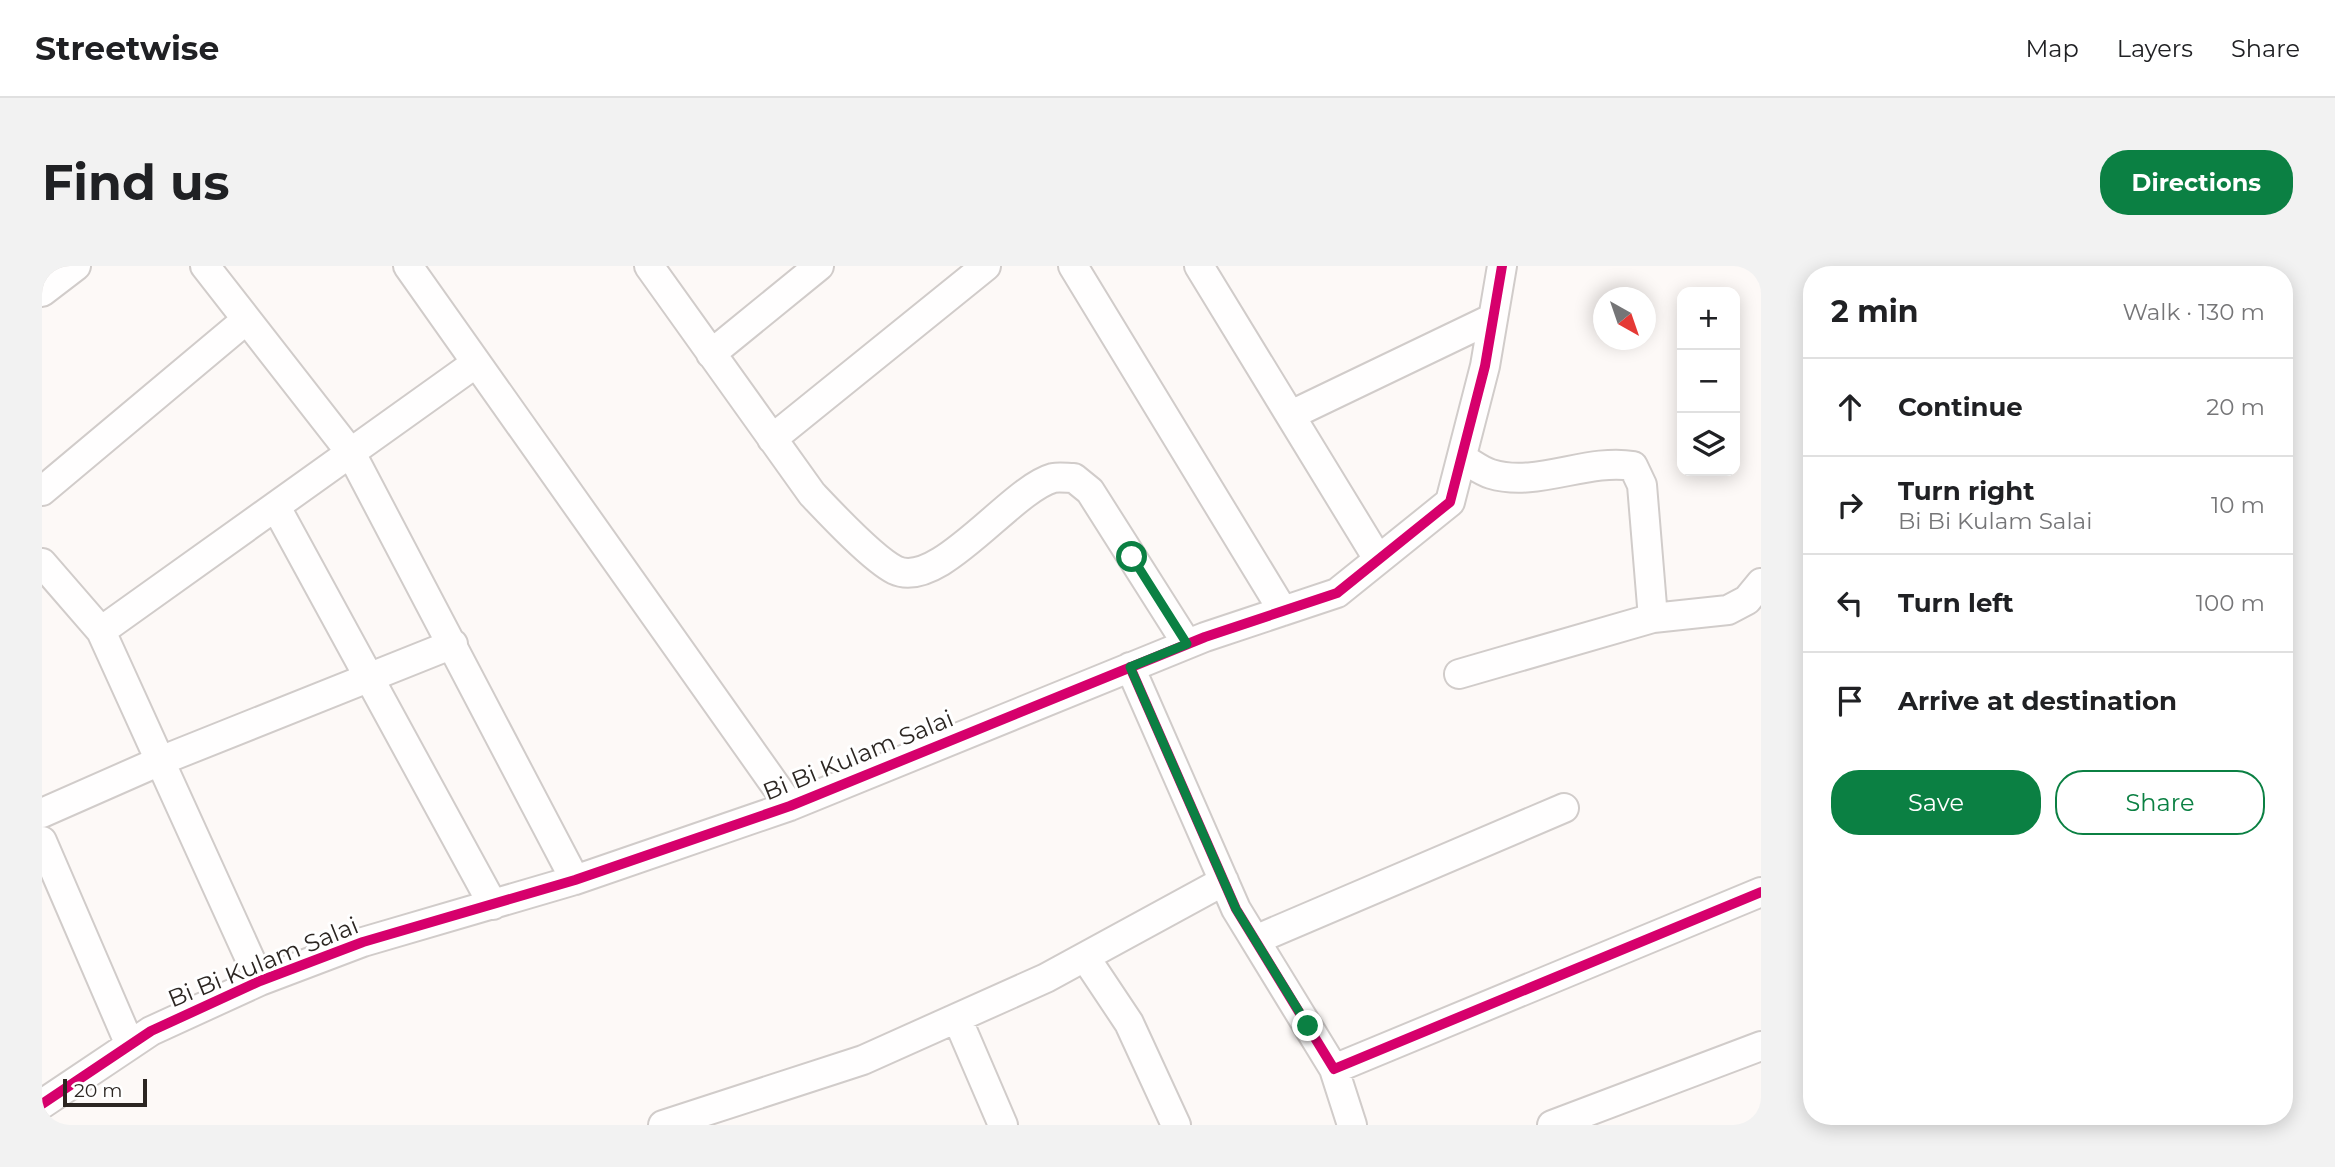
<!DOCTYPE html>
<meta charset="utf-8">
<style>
:root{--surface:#fff;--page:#f2f2f2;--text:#202124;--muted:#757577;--line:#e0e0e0;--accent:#0b8043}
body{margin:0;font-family:Montserrat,sans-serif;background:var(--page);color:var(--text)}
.controls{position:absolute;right:21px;top:21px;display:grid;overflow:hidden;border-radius:14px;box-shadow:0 4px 18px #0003}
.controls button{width:63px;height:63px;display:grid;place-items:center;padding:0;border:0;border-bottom:2px solid var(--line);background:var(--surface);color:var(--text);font:35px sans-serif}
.compass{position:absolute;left:1551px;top:21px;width:63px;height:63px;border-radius:50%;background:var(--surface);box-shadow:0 4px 18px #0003;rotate:140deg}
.scale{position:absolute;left:21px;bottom:18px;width:84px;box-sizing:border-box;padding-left:7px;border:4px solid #2c2622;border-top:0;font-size:19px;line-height:24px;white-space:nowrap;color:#2c2622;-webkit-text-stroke:5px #fff;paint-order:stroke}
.stop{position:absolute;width:21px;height:21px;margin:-16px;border:5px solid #0b8043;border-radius:50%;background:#fff}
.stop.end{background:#0b8043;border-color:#fff;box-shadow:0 2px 7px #0008}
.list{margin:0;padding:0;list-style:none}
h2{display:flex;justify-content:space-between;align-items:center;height:91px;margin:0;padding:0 28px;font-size:30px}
h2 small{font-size:23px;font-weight:400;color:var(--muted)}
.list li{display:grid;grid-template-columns:46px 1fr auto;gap:21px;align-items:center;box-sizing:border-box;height:98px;padding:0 28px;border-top:2px solid var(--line)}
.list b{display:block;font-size:26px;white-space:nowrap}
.list p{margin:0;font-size:23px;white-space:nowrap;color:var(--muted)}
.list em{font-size:23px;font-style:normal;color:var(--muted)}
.actions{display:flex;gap:14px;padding:21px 28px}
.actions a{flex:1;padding:16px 0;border:2px solid var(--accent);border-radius:28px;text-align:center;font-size:24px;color:var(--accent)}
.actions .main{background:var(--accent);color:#fff}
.icon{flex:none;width:38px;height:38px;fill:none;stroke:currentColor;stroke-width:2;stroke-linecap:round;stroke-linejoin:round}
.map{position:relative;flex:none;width:1719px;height:859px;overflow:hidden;border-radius:28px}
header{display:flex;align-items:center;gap:42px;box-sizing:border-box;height:98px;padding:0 35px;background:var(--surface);border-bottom:2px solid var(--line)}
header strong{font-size:33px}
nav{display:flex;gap:38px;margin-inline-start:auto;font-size:24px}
.intro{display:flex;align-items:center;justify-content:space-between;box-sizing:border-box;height:168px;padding:0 42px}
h1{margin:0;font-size:49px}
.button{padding:18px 32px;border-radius:28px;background:var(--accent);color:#fff;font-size:24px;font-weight:700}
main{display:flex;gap:42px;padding:0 42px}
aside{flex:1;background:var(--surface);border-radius:28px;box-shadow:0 4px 18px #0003}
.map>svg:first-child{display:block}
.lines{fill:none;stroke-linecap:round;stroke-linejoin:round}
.minor-casing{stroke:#d1ccca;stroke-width:32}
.minor{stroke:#fffefe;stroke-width:28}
.cycleway-casing{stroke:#fff;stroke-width:15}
.cycleway{stroke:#d6006c;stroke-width:10}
.route{stroke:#0b8043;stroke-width:9}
.labels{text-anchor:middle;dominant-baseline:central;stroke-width:6;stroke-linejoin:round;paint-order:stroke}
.street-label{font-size:24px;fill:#2c2622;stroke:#fff}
</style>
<header>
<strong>Streetwise</strong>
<nav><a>Map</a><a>Layers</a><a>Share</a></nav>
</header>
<div class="intro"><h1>Find us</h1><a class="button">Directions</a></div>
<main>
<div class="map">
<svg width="1719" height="859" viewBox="0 0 1719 859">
<rect width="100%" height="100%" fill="#fdf9f7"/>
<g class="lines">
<g class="minor-casing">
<path id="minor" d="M163,0L309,187L533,614
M366,0L748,540
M607,0L770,228C788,247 831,293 853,304C897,325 968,224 1011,212C1017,211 1026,212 1032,212L1048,225L1145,378
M1031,0L1241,345
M1157,0L1336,293
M0,26L34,0
M669,88L777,0
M1249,149L1451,52
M730,173L944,0
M1420,192C1429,197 1439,205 1449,208C1495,222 1545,192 1591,200L1600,219L1611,352L1686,344L1705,334L1719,317
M0,225L204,54
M234,241L451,639
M0,297L59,365L218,715
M59,365L434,97
M1088,401L1194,643L1292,803L1719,626
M1417,408L1611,352
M0,547L118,495L411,378
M0,575L88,779
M1213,674L1522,542
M1043,691L1087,757L1134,859
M915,752L961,859
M1292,803L1310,859
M0,838L109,765L218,715L321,676L533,614L748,540L1163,371L1295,327L1408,236L1443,100L1460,0
M621,859L821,794L1004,712L1182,615
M1510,859L1719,780"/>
</g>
<use href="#minor" class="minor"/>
<g class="cycleway-casing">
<path id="cycleway" d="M1088,401L1194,643L1292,803L1719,626
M0,838L109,765L218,715L321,676L533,614L748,540L1163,371L1295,327L1408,236L1443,100L1460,0"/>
</g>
<use href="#cycleway" class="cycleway"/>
</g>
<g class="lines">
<path class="route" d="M1090,291L1145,378L1088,401L1194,643L1266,760"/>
</g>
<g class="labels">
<g class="street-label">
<text transform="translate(816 489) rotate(-22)">Bi Bi Kulam Salai</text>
<text transform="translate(221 696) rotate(-22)">Bi Bi Kulam Salai</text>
</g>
</g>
</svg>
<div class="controls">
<button>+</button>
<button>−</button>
<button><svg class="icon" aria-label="layers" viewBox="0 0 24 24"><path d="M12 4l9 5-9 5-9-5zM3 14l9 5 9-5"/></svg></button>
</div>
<svg class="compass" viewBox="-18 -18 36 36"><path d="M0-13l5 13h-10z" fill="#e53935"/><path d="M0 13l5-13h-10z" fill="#757577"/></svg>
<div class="scale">20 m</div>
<div class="stop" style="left:1090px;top:291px"></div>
<div class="stop end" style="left:1266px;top:760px"></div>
</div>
<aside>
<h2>2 min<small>Walk · 130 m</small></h2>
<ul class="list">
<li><svg class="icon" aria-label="ahead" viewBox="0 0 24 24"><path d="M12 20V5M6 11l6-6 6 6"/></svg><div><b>Continue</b></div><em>20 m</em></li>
<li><svg class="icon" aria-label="right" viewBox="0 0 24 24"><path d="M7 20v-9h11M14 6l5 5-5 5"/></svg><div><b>Turn right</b><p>Bi Bi Kulam Salai</p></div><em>10 m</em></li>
<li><svg class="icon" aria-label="left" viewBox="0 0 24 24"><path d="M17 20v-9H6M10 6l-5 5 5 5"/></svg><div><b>Turn left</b></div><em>100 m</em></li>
<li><svg class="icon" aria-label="arrive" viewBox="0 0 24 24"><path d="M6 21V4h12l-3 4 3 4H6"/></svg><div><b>Arrive at destination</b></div></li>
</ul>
<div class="actions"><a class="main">Save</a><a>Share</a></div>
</aside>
</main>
